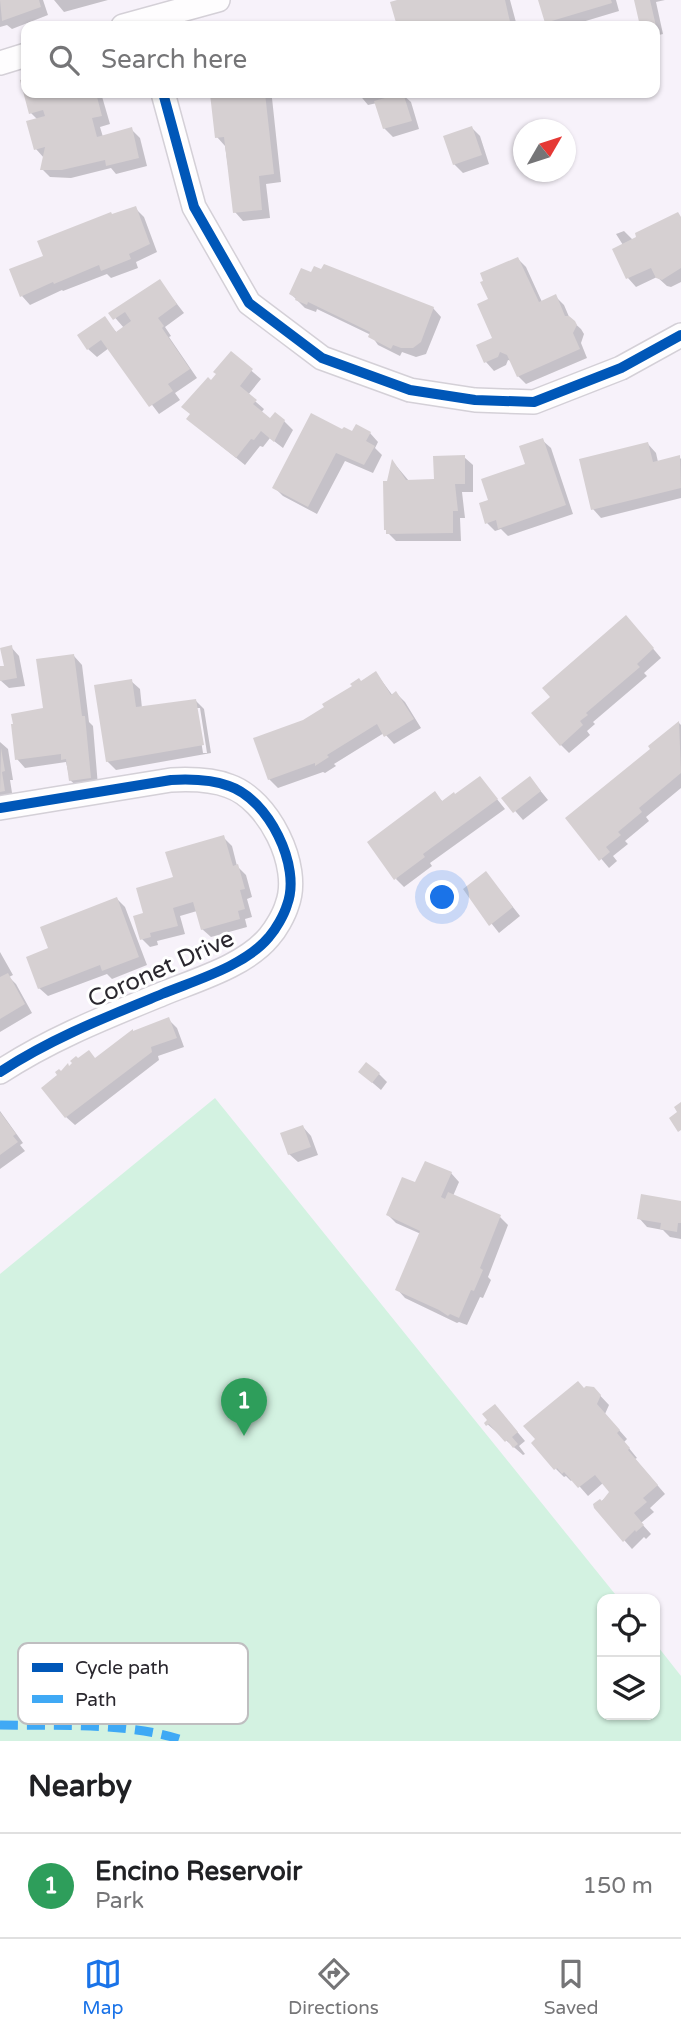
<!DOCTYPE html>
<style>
:root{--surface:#fff;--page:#f6f6f6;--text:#202124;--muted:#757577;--line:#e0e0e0;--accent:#1a73e8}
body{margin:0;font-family:"Varela Round",sans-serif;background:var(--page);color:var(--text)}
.controls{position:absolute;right:21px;bottom:21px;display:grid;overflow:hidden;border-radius:14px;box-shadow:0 2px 5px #0004}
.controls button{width:63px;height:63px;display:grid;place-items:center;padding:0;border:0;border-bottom:2px solid var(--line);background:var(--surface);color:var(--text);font:35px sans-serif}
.compass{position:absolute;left:513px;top:119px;width:63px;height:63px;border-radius:50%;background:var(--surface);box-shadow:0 2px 5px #0004;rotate:51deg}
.you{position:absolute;left:443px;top:898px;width:24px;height:24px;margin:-18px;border:5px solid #fff;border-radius:50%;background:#1a73e8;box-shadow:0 0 0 10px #1a73e833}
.badge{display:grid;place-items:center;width:46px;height:46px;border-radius:50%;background:var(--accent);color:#fff;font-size:23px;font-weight:700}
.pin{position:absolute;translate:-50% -58px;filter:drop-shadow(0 2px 4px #0008)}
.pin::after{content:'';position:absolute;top:37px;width:24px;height:21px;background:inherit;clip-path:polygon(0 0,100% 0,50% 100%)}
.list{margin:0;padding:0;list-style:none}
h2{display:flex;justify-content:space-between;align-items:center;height:91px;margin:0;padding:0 28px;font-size:30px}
h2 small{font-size:23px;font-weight:400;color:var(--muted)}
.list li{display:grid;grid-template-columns:46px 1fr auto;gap:21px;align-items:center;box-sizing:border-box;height:105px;padding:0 28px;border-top:2px solid var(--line)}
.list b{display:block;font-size:26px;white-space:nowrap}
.list p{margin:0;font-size:23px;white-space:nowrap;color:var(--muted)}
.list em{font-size:23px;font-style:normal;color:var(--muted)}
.icon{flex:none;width:38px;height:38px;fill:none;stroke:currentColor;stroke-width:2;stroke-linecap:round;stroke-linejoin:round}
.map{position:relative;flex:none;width:681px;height:1741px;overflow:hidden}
.search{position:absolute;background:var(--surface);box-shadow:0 2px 5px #0004;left:21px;right:21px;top:21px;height:77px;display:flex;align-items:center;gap:18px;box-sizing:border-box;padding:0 24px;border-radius:14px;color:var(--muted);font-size:26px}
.sheet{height:196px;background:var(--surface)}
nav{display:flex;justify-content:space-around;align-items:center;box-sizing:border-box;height:98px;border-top:2px solid var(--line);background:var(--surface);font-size:19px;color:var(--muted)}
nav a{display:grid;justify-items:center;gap:4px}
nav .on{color:var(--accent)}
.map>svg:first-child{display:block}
.green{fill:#d3f2e1}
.shadow{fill:#0003;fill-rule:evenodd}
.building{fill:#d6d0d2}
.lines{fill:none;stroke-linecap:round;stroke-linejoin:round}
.street-casing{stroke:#d4d0d7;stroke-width:26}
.street{stroke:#fefdfe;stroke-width:23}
.quiet{stroke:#3fa9f5;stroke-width:9;stroke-dasharray:18 9;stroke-linecap:butt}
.cycleway-casing{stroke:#fff;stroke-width:15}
.cycleway{stroke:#0057b8;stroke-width:10}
.labels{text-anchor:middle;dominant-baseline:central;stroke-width:6;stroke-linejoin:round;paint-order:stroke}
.street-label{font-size:24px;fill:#2a272e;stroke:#fff}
.key{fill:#fff;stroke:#bfbec0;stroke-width:2}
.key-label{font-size:19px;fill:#2a272e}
</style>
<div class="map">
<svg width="681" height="1741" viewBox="0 0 681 1741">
<rect width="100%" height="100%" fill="#f7f2fa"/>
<path class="green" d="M215,1098L619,1599H602V1715H655V1643L681,1676V1741H0V1274Z"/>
<path class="shadow" d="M0,0H43L48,15L12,29L7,25L0,27Z
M54,0H108L64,12Z
M403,0H510L517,26H399L392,3Z
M540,0H616L619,11L569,26H551L546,22Z
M636,0H665L656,2L663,34L655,36V26H642Z
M371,21L376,26H355Z
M635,22L639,26H619Z
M26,80V93H101L110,124L100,127L103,137L131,129L140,138L147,166L116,174L111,168L71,178L50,177L42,169L44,158L36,149L38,120L31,113L22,81Z
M239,93H266L272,98L281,182L266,184L270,218L243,221L235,212L225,146L217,137L212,96Z
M358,93H394L388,98L402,94L411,102L419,129L393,137L384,128L377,103L368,105Z
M472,128L480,136L489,164L463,173L454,164Z
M135,208L144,217L157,252L136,262L138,268L111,278L107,274L63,291L62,290L30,305L22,296L45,257L113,216Z
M681,217V282L671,287L667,286L657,277L636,287L628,278L614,250L623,245L616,234L624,231L633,240Z
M518,259L526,267L542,302L555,296L564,305L570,319L581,329L584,334L581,343L587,358L526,384L518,376L512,361L508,360L506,365L494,371L486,362L478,346L494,339L490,300Z
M160,282L184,313L165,327L171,336L169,337L197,378L175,393L180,400L159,414L109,348L97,357L88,349L105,319L117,333L124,328L111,313Z
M291,294L433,308L441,317L426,354L416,357L402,352L400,356L378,345L371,335L317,309L316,312L305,308Z
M231,353L261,379L248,395L264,409L261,413L271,420L284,421L293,430L283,448L270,438L263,447L260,446L245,465L188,419Z
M343,432L370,433L378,442L375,448L382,455L373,473L345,461L317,514L283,496L274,487Z
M542,440L551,448L573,514L508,536L501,529L495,531L487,523L491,501L527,465Z
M648,444L656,453L658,462L679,457L681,459V498L601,518L593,509Z
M464,457L473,465V492H462L465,518H460L461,541H396L388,533V483L393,462L409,481L436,480Z
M634,626L661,658L644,673L647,676L593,722L595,724L587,731L590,735L569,753L561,745L552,697Z
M11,647L19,656L25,686L9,688L0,680V668L6,667Z
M74,656L82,665L89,722L93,726L98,786L79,788L70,780L66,762L25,768L17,759Z
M376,673L393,696L396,693L405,702L421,728L394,744L384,733L334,764L336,766L325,773L323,772L278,788L269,779L303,722Z
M131,681L140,689L142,708L196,701L204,709L211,753L116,770L107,761ZM196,708H200L207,753H203Z
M679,723L681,725V788L646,817L649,821L625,841L628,844L613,856L617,861L609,868L567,818L653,749L650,746Z
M0,742L8,749L13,780H10L13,799L0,802Z
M480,778L505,809L430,863L432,866L404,887L396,879L435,794L443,802L455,796Z
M530,778L548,800L523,820L504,798Z
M223,837L232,846L237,866L246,875L252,897L247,899L252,917L245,919L247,927L211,937L202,929L197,911L180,916L185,934L157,941L158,945L150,947L142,939L145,914L175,879Z
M486,873L520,916L499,933L465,890Z
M117,899L125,907L147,965L112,979L107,974L48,996L39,988L50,949Z
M0,952L13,975L9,977L16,984L32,1013L0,1032Z
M168,1019L177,1028L184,1047L158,1056L159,1060L75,1125L66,1117L61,1074L69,1068L96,1060Z
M360,1072L379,1074L387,1082L381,1090Z
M0,1111L23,1143L20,1145L25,1151L0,1169Z
M303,1127L311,1136L318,1155L298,1162L289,1154Z
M451,1173L459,1182L453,1196L500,1217L508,1225L488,1277L491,1280L483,1298L480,1297L467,1325L459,1322L457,1323L405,1298L397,1289L421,1234L396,1223L388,1215L416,1185Z
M681,1203V1239L670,1237L663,1230L647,1227L639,1218Z
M593,1388L609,1405L605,1414L627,1439L624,1442L637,1458L635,1459L665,1494L650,1508L654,1512L641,1523L651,1534L646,1539L644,1537L632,1549L595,1507L612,1492L603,1483L588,1496L573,1479L571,1481L566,1476L564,1477L556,1469L585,1390Z
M503,1415L525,1441L519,1446L525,1454L523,1455L486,1423Z"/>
<path class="building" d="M0,0H39L41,7L2,21Z
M397,0H505L511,26H397L390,2Z
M538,0H611L612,3L545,23Z
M634,0H650L656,26H640Z
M26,78V93H96L102,116L92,118L97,137L132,127L139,158L106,166L105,160L62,170H40L45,147L34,150L26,121L45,116L43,110L29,114L20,80Z
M224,93H265L274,174L259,176L262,210L233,213L224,137L215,138L210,94Z
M403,93L412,121L383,129L374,101Z
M472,126L482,155L453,165L443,136Z
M136,206L150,244L129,254L131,259L101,271L99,265L54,284L53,282L20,297L9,269L43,256L37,241L111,212L112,214Z
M678,212L681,217V268L662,280L656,278L651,268L626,279L612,249L636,237L635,233Z
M518,257L539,302L556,294L565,316H569L575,321L577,325L573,333L580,349L517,377L507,355L500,352L498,357L484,363L476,345L492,338L477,304L488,299L480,282L483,281L480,273Z
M324,264L434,307L421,342L413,348H401L393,345L391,349L368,337L370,332L308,302L307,305L295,300L296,298L289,294L301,268L311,272L314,266L321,269Z
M160,279L177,304L158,318L164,326L162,328L190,369L168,384L173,391L149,407L101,340L87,350L77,335L105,316L116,332L131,321L125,312L113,320L108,313Z
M231,351L253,369L240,386L257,400L253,404L270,418L275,412L285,420L274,442L261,431L254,440L251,439L236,458L186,419L190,414L181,407L208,377L211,380L216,374L213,372Z
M311,413L342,429L344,427L352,431L356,424L371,432L366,441L375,446L364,465L336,453L308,507L272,488Z
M543,438L566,505L498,529L496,520L485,524L479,503L488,500L481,479L525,464L519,446Z
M648,442L653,462L680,455L681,488L591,510L579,459Z
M465,455V484H455L458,511H453V533L386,534V530H384L383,481H387L392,459L406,480L434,479L433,456Z
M626,615L654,648L637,664L640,667L586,713L588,715L580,721L583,725L560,746L531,713L550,697L542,688Z
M12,645L17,678L0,681V666H4L0,648Z
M74,654L82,716H85L91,778L69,781L66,759L61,760V754L15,760L11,724H13L11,714L43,708L36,659Z
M376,671L391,695L396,691L414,719L384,737L377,724L327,755L329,757L315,766V763L268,780L253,738L303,720L324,707L322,704L352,686L350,684L359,678L361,681Z
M132,679L136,707L196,699L204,745L106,762L94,685Z
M679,721L681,773L639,808L642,812L618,832L621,835L606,847L610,852L599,861L565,818L650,749L648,746Z
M1,748L5,771L2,772L5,791L0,792Z
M480,776L498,799L423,854L425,857L394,880L367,842L435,791L442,801L454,792L455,794Z
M530,776L541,791L513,813L501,798Z
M224,835L233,866L238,864L245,889L240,890L245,909L238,911L240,919L201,930L193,902L173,908L178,926L150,933L151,937L140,940L133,916L143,913L136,888L173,877L165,852Z
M486,871L513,907L489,926L463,889Z
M117,897L139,957L102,971L100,965L38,989L26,957L48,948L40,927Z
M8,973L25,1004L0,1019V977Z
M169,1017L177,1038L151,1047L152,1052L65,1118L41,1088L57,1075L55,1072L59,1069L61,1071L68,1063L69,1066L72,1063L70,1061L76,1056L78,1058L89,1050L95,1058L133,1029V1031Z
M366,1062L380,1073L372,1083L358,1072Z
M681,1102V1130L678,1132L669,1118L677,1112L674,1107Z
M0,1112L16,1134L13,1136L18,1142L0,1155Z
M303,1125L311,1147L288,1155L280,1133Z
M425,1161L452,1172L441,1197L445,1199L448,1192L501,1215L480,1268L483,1270L474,1291L471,1290L459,1318L450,1314L448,1316L439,1310L395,1290L420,1231L386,1215L402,1177L415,1182Z
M641,1194L681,1201V1223H678L677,1232L660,1229L661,1223L637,1219Z
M578,1381L584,1388L586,1386L594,1387L601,1395L597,1404L620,1430L617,1433L630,1448L628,1450L658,1485L643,1498L647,1502L634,1513L644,1525L636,1532L635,1530L623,1542L594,1508L593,1504L600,1499L602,1501L609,1492L595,1475L578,1488L564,1472L562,1474L557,1468L554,1470L531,1443L535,1439L523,1426Z
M495,1404L518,1432L512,1437L518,1444L513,1448L507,1440L505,1442L489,1424L486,1426L484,1423L487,1420L482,1414Z"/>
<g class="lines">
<g class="street-casing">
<path id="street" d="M123,26L218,0
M0,63L26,55
M163,93L194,207L249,303L322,358L410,390L475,400L534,402L621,368L681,335
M0,808L171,780C190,779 211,779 229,786C268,799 302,866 287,905C284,915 276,929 269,937C245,966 196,980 162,994C106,1017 50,1039 0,1072"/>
</g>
<use href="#street" class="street"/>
<path class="quiet" d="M0,1725C57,1726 132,1722 185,1741"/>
<g class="cycleway-casing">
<path id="cycleway" d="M163,93L194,207L249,303L322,358L410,390L475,400L534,402L621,368L681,335
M0,808L171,780C190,779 211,779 229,786C268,799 302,866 287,905C284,915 276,929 269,937C245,966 196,980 162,994C106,1017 50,1039 0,1072"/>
</g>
<use href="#cycleway" class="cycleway"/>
</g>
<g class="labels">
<g class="street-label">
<text transform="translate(161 969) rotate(-24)">Coronet Drive</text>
</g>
</g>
<rect x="18" y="1643" width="230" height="81" rx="10" class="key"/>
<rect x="32" y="1663" width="31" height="9" fill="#0057b8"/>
<rect x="32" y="1695" width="31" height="8" fill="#3fa9f5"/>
<g class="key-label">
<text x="75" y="1674">Cycle path</text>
<text x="75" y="1706">Path</text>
</g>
</svg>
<div class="controls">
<button><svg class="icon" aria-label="locate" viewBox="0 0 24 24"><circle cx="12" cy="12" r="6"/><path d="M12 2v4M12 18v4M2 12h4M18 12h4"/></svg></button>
<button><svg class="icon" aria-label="layers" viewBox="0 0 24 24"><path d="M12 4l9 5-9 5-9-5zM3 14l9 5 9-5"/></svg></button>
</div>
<svg class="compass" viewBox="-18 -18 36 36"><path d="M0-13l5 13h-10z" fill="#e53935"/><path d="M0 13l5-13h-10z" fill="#757577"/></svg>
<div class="you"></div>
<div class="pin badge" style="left:244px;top:1436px;background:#2e9e5b">1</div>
<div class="search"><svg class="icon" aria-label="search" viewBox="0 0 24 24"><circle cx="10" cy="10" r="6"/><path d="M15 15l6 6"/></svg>Search here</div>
</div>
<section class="sheet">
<h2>Nearby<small></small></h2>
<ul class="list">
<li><span class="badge" style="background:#2e9e5b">1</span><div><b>Encino Reservoir</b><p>Park</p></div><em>150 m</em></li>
</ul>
</section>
<nav>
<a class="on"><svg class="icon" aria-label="map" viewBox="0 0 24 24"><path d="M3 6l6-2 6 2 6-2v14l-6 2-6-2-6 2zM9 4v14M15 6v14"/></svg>Map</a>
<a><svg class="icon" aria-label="directions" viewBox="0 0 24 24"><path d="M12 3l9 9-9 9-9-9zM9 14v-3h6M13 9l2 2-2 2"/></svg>Directions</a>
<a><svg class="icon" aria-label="saved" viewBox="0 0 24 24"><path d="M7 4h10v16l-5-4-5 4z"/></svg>Saved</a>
</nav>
